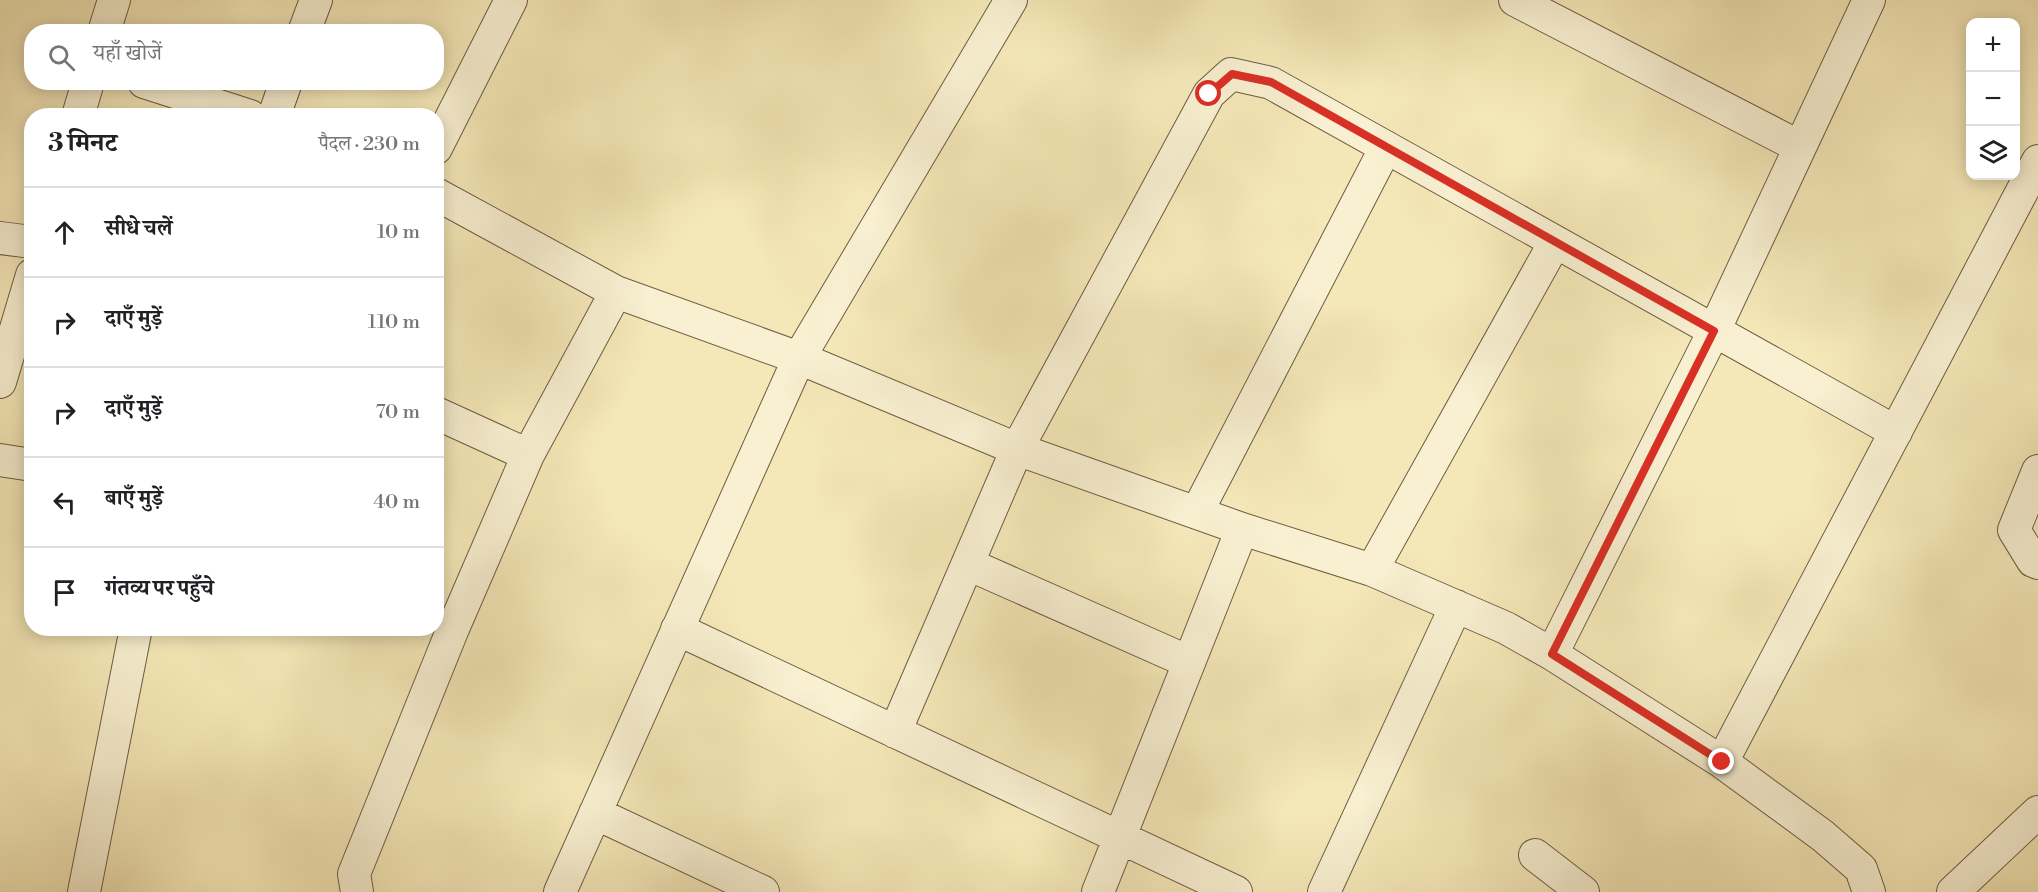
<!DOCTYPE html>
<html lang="hi">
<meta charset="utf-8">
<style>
:root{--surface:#fff;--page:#f6f6f6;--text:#202124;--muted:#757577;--line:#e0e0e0}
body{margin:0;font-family:"Libre Bodoni","Noto Serif Devanagari",serif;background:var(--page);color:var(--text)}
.controls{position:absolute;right:18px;top:18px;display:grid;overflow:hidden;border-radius:12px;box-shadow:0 3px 15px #0003}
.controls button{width:54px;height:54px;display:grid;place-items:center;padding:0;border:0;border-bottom:2px solid var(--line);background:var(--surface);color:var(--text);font:30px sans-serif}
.stop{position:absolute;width:18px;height:18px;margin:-14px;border:4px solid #d93025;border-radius:50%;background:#fff}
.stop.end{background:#d93025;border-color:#fff;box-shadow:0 2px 6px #0008}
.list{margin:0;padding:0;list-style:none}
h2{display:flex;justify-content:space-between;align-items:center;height:78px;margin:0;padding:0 24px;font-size:26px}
h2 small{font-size:20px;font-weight:400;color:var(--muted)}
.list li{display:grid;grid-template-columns:39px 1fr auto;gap:18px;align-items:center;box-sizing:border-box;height:90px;padding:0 24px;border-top:2px solid var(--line)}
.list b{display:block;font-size:22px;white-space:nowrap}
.list em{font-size:20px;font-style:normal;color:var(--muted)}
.icon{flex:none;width:33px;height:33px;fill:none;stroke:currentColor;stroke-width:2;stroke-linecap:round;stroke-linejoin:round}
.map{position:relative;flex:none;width:2038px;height:892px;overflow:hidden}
.search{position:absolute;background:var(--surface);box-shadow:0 3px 15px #0003;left:24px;top:24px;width:420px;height:66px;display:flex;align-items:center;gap:15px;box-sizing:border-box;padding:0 21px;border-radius:24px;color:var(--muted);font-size:22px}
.panel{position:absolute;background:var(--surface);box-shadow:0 3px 15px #0003;left:24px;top:108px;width:420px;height:528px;border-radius:24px}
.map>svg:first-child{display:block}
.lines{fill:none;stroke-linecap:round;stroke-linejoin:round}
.minor-casing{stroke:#6f5c42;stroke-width:34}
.minor{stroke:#f8f0d1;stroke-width:32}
.route{stroke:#d93025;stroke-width:8}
</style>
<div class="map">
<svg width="2038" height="892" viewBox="0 0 2038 892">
<rect width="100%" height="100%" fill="#f5e8b8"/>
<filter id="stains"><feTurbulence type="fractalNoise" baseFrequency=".00333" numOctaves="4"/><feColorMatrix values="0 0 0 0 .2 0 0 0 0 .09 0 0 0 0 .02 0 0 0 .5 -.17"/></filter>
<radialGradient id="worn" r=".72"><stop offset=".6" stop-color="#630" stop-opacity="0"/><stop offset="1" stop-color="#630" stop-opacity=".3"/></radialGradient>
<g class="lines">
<g class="minor-casing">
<path id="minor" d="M1515,0L1800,147
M104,32L114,0
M304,32L316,0
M144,82L250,116
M78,116L88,82
M274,116L286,82
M436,148L511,0
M436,194L616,292L799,358L1017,449L1242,529L1372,570L1506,628L1552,654L1722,762L1823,836L1861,869L1869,892
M0,238L32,242
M0,382L32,275
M436,413L528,455
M0,460L32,465
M2038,471L2014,530L2033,561L2038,563
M1197,512L1386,147
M968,564L1189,662
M1372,570L1555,242
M677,629L1236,892
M1552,654L1714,331L1869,0
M895,732L1017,449L1209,94L1231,74L1271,83L1896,432
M1722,762L2038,161
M595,813L763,892
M1535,855L1583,892
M84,892L136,628
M357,892L354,874L452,631L528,455L616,292
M560,892L799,358L1011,0
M1098,892L1242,529
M1324,892L1456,606
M1953,892L2038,812"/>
</g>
<use href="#minor" class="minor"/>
</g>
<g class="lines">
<path class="route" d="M1209,94L1232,74L1271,82L1714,331L1552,654L1722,762"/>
</g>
<rect width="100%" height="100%" filter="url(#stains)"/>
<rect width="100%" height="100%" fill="url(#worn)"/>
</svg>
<div class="controls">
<button>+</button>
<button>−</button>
<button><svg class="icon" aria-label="layers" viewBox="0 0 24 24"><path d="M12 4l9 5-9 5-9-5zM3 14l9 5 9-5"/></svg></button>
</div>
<div class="stop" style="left:1209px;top:94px"></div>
<div class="stop end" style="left:1722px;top:762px"></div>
<div class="search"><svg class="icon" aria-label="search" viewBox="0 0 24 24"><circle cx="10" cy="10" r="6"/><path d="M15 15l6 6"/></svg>यहाँ खोजें</div>
<section class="panel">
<h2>3 मिनट<small>पैदल · 230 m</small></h2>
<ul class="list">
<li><svg class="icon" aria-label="ahead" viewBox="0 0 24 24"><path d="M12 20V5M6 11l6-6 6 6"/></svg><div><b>सीधे चलें</b></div><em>10 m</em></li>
<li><svg class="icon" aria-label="right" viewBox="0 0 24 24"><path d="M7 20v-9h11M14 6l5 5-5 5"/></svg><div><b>दाएँ मुड़ें</b></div><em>110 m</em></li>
<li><svg class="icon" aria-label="right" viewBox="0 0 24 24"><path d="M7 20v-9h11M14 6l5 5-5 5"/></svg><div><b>दाएँ मुड़ें</b></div><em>70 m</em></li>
<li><svg class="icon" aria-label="left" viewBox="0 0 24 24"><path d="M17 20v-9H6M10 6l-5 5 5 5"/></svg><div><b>बाएँ मुड़ें</b></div><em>40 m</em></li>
<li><svg class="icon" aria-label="arrive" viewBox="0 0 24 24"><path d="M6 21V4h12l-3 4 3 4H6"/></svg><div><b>गंतव्य पर पहुँचे</b></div></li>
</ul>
</section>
</div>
